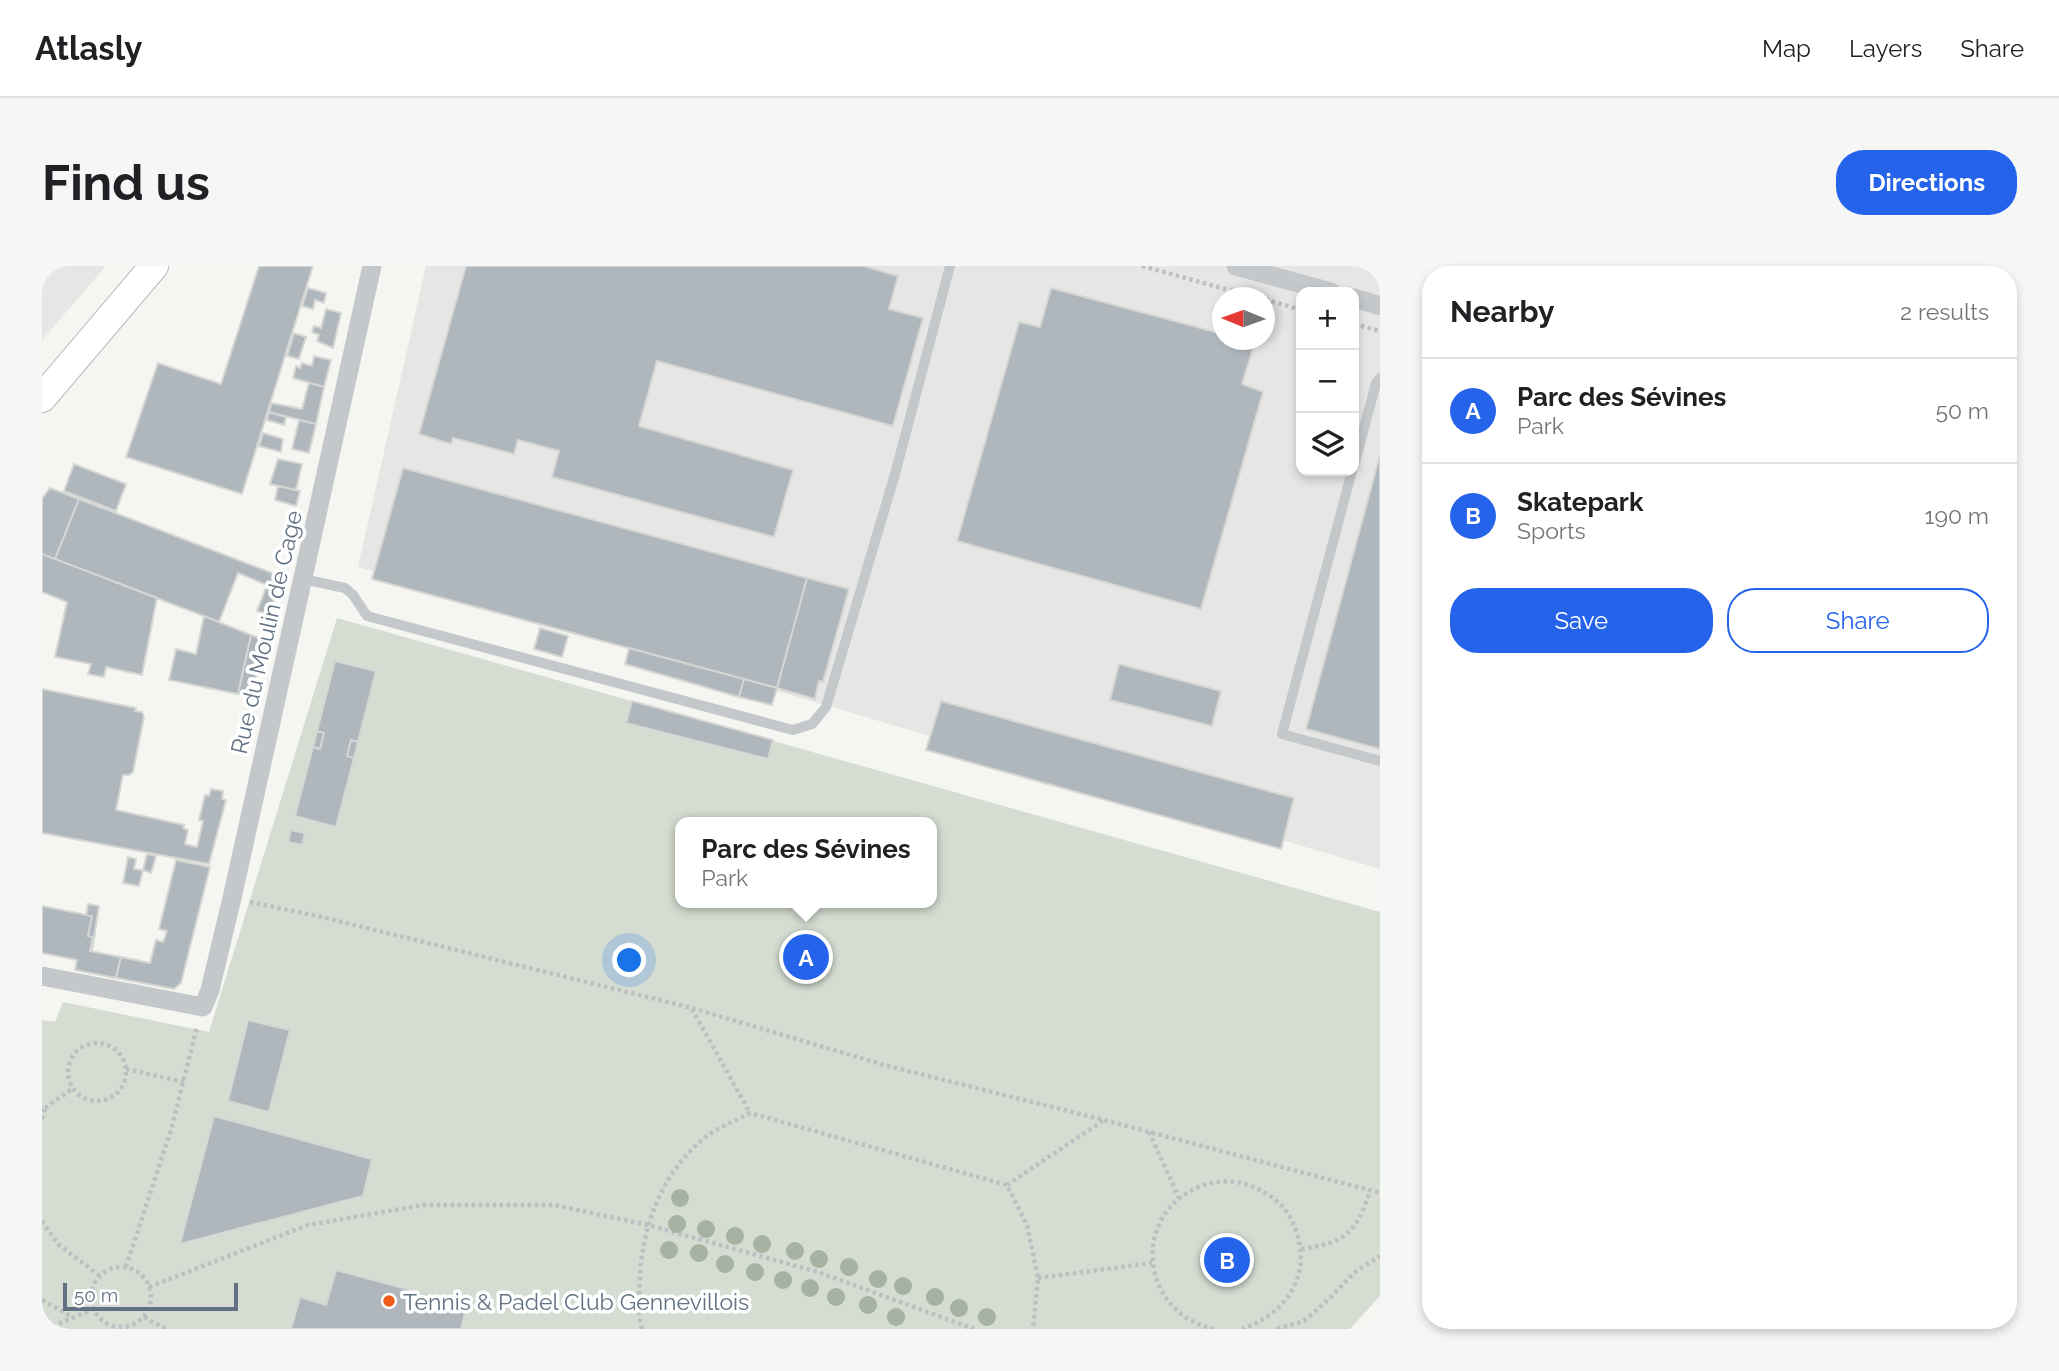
<!DOCTYPE html>
<meta charset="utf-8">
<style>
:root{--surface:#fff;--page:#f6f6f6;--text:#202124;--muted:#757577;--line:#e0e0e0;--accent:#2563eb}
body{margin:0;font-family:Raleway,sans-serif;background:var(--page);color:var(--text)}
.controls{position:absolute;right:21px;top:21px;display:grid;overflow:hidden;border-radius:14px;box-shadow:0 4px 10px #0003}
.controls button{width:63px;height:63px;display:grid;place-items:center;padding:0;border:0;border-bottom:2px solid var(--line);background:var(--surface);color:var(--text);font:35px sans-serif}
.compass{position:absolute;left:1170px;top:21px;width:63px;height:63px;border-radius:50%;background:var(--surface);box-shadow:0 4px 10px #0003;rotate:271deg}
.scale{position:absolute;left:21px;bottom:18px;width:175px;box-sizing:border-box;padding-left:7px;border:4px solid #627284;border-top:0;font-size:19px;line-height:24px;white-space:nowrap;color:#627284;-webkit-text-stroke:5px #fff;paint-order:stroke}
.you{position:absolute;left:588px;top:695px;width:24px;height:24px;margin:-18px;border:5px solid #fff;border-radius:50%;background:#1a73e8;box-shadow:0 0 0 10px #1a73e833}
.badge{display:grid;place-items:center;width:46px;height:46px;border-radius:50%;background:var(--accent);color:#fff;font-size:23px;font-weight:700}
.pin{position:absolute;translate:-50% -50%;border:4px solid #fff;box-shadow:0 2px 7px #0006}
.popup{position:absolute;left:633px;top:551px;width:262px;height:91px;box-sizing:border-box;display:grid;place-content:center;border-radius:14px;background:var(--surface);filter:drop-shadow(0 2px 5px #0005);font-size:23px;white-space:nowrap;color:var(--muted)}
.popup b{font-size:26px;color:var(--text)}
.popup::after{content:'';position:absolute;left:50%;top:100%;margin-left:-14px;border:14px solid transparent;border-top-color:var(--surface)}
.list{margin:0;padding:0;list-style:none}
h2{display:flex;justify-content:space-between;align-items:center;height:91px;margin:0;padding:0 28px;font-size:30px}
h2 small{font-size:23px;font-weight:400;color:var(--muted)}
.list li{display:grid;grid-template-columns:46px 1fr auto;gap:21px;align-items:center;box-sizing:border-box;height:105px;padding:0 28px;border-top:2px solid var(--line)}
.list b{display:block;font-size:26px;white-space:nowrap}
.list p{margin:0;font-size:23px;white-space:nowrap;color:var(--muted)}
.list em{font-size:23px;font-style:normal;color:var(--muted)}
.actions{display:flex;gap:14px;padding:21px 28px}
.actions a{flex:1;padding:16px 0;border:2px solid var(--accent);border-radius:28px;text-align:center;font-size:24px;color:var(--accent)}
.actions .main{background:var(--accent);color:#fff}
.icon{flex:none;width:38px;height:38px;fill:none;stroke:currentColor;stroke-width:2;stroke-linecap:round;stroke-linejoin:round}
.map{position:relative;flex:none;width:1338px;height:1063px;overflow:hidden;border-radius:28px}
header{display:flex;align-items:center;gap:42px;box-sizing:border-box;height:98px;padding:0 35px;background:var(--surface);border-bottom:2px solid var(--line)}
header strong{font-size:33px}
nav{display:flex;gap:38px;margin-inline-start:auto;font-size:24px}
.intro{display:flex;align-items:center;justify-content:space-between;box-sizing:border-box;height:168px;padding:0 42px}
h1{margin:0;font-size:49px}
.button{padding:18px 32px;border-radius:28px;background:var(--accent);color:#fff;font-size:24px;font-weight:700}
main{display:flex;gap:42px;padding:0 42px}
aside{flex:1;background:var(--surface);border-radius:28px;box-shadow:0 4px 10px #0003}
.map>svg:first-child{display:block}
.built{fill:#e6e7e5;fill-rule:evenodd}
.green{fill:#d5ddd2;fill-rule:evenodd}
.building{fill:#afb6bc;stroke:#d6d7d4;stroke-width:2}
.lines{fill:none;stroke-linecap:round;stroke-linejoin:round}
.secondary-casing{stroke:#b6bbc0;stroke-width:30}
.path{stroke:#bebfc2;stroke-width:4.5;stroke-dasharray:3.5 3.5;stroke-linecap:butt}
.lane{stroke:#c4c8cb;stroke-width:10}
.street{stroke:#c4c8cb;stroke-width:19}
.secondary{stroke:#fff;stroke-width:28}
.tree{fill:#a6b2a2}
.poi-dot{fill:#ee5c19;stroke:#fff;stroke-width:2.5}
.labels{text-anchor:middle;dominant-baseline:central;stroke-width:7;stroke-linejoin:round;paint-order:stroke}
.street-label{font-size:23px;fill:#627284;stroke:#fff}
.poi-label{font-size:23px;fill:#627284;stroke:#fff;text-anchor:start}
</style>
<header>
<strong>Atlasly</strong>
<nav><a>Map</a><a>Layers</a><a>Share</a></nav>
</header>
<div class="intro"><h1>Find us</h1><a class="button">Directions</a></div>
<main>
<div class="map">
<svg width="1338" height="1063" viewBox="0 0 1338 1063">
<rect width="100%" height="100%" fill="#f5f5f1"/>
<path class="built" d="M0,0H64L0,74Z
M384,0H1338V603L316,301ZM1259,26H1312V205H1259ZM1181,32H1223V74H1181Z"/>
<path class="green" d="M295,352L1338,646V1030L1308,1063H0V754L13,756L21,736L167,766ZM638,556H890V637H638Z"/>
<path class="building" d="M217,0H271L200,228L84,191L116,97L179,118Z
M424,0H822L856,10L847,43L881,52L851,160L615,95L597,160L751,204L732,271L510,211L517,185L476,174L472,188L411,172L409,178L377,168Z
M266,22L284,27L282,37L273,34L271,43L260,40Z
M1009,22L1181,68V74H1202L1213,76L1200,118L1221,126L1159,343L915,275L977,56L998,61Z
M284,43L299,47L291,82L275,75L277,69L270,66L272,60L279,62Z
M252,67L264,71L257,93L245,90Z
M272,90L289,94L282,121L251,112L254,100L258,102L260,97L270,100Z
M267,117L282,121L274,158L227,146L230,137L260,143Z
M227,146L244,151L242,159L225,154Z
M257,154L274,158L267,187L250,183Z
M221,167L241,173L239,186L217,180Z
M1338,189V483L1264,463Z
M236,193L260,198L254,224L228,218Z
M32,198L84,218L74,245L22,225Z
M361,202L765,312L735,422L330,313Z
M236,220L258,225L254,240L233,234Z
M8,222L37,233L13,293L0,288V233Z
M37,233L238,310L228,350L215,345L225,319L196,307L177,356L13,293Z
M0,288L115,332L100,409L64,401L62,411L46,408L49,398L13,391L25,336L0,326Z
M765,312L807,323L781,416L777,415L773,433L735,422Z
M162,350L209,369L196,428L127,414L134,383L154,388Z
M498,362L526,370L520,391L492,383Z
M209,369L223,374L209,431L196,428Z
M587,382L702,413L697,431L583,398Z
M293,395L334,405L316,476L309,474L305,490L312,492L294,561L253,550L271,481L278,483L282,467L275,465Z
M1077,398L1179,425L1170,460L1068,434Z
M702,413L735,422L730,439L697,431Z
M0,423L94,442L93,445L100,446L102,451L91,506L87,509H81L74,544L142,559L141,562L146,564L143,578L155,581L161,555L157,554L163,529L167,530L169,523L181,525L180,533L184,534L167,598L0,567Z
M590,435L731,474L726,493L584,457Z
M899,435L1252,532L1239,583L884,484Z
M275,465L282,467L278,483L271,481Z
M309,474L316,476L312,492L305,490Z
M249,564L263,567L260,579L246,576Z
M105,588L114,590L109,607L101,604Z
M86,591L94,593L92,603L101,604L97,620L81,617Z
M134,594L168,601L139,717L132,723L74,712L79,691L108,697L114,674L121,676L125,665L117,663Z
M46,638L57,640L50,685H48L51,671L46,670L50,650L44,649Z
M0,640L50,650L46,670L51,671L48,685L79,691L74,712L33,704L35,694L0,687Z
M206,754L248,764L227,846L186,835Z
M172,850L330,893L321,930L138,978Z
M294,1004L425,1039L419,1063H249L258,1031L284,1039Z"/>
<g class="lines">
<g class="secondary-casing">
<path id="secondary" d="M0,132L112,0"/>
</g>
<path class="path" d="M1100,0L1216,32
M1223,33L1259,44
M1312,58L1338,65
M208,636L280,651L650,742L842,799L1062,854L1338,927
M650,743L708,847
M26 806a29 29 0 1 1 58 0a29 29 0 1 1-58 0Z
M84,803L142,816
M3,842L30,823
M0,853L3,842H0
M1107,866L1137,932
M965,919L1062,854
M0,955L16,978L58,1010
M1259,983C1303,977 1314,968 1328,925
M84,1001L129,864L155,761
M49 1031a30 30 0 1 1 60 0a30 30 0 1 1-60 0Z
M996,1012L1110,997
M107,1021L266,959L381,939H512L606,959L776,1006L932,1063
M0,1034L32,1052
M102,1051L124,1063
M4,1063L51,1043
M600,1063C595,1046 597,1028 598,1010C601,954 625,895 674,864C685,858 697,853 708,847L965,919L985,959L996,1012L991,1063
M1172,1063C1097,1047 1087,945 1162,919C1177,914 1194,914 1209,920C1226,927 1241,937 1249,953C1274,1002 1249,1046 1200,1063
M1235,1063L1262,1055L1287,1033L1313,1006L1338,990"/>
<path class="lane" d="M1312,200L1334,117L1338,112
M1310,205L1240,468L1338,495
M261,313L303,322L311,329L325,350L751,464L770,458L784,441L853,208L908,0"/>
<path class="street" d="M1194,0L1289,26
M1312,32L1338,40
M0,710L161,741L168,724L190,632L330,0"/>
<use href="#secondary" class="secondary"/>
</g>
<g class="tree">
<circle cx="638" cy="932" r="9"/>
<circle cx="635" cy="958" r="9"/>
<circle cx="664" cy="963" r="9"/>
<circle cx="693" cy="970" r="9"/>
<circle cx="720" cy="978" r="9"/>
<circle cx="627" cy="984" r="9"/>
<circle cx="753" cy="985" r="9"/>
<circle cx="657" cy="987" r="9"/>
<circle cx="777" cy="993" r="9"/>
<circle cx="683" cy="998" r="9"/>
<circle cx="807" cy="1001" r="9"/>
<circle cx="713" cy="1006" r="9"/>
<circle cx="836" cy="1013" r="9"/>
<circle cx="741" cy="1014" r="9"/>
<circle cx="861" cy="1020" r="9"/>
<circle cx="768" cy="1022" r="9"/>
<circle cx="794" cy="1031" r="9"/>
<circle cx="893" cy="1031" r="9"/>
<circle cx="826" cy="1039" r="9"/>
<circle cx="917" cy="1042" r="9"/>
<circle cx="854" cy="1051" r="9"/>
<circle cx="945" cy="1051" r="9"/>
</g>
<circle class="poi-dot" cx="347" cy="1035" r="7"/>
<g class="labels">
<g class="street-label">
<text transform="translate(224 366) rotate(-77)">Rue du Moulin de Cage</text>
</g>
<g class="poi-label">
<text x="361" y="1035">Tennis &amp; Padel Club Gennevillois</text>
</g>
</g>
</svg>
<div class="controls">
<button>+</button>
<button>−</button>
<button><svg class="icon" aria-label="layers" viewBox="0 0 24 24"><path d="M12 4l9 5-9 5-9-5zM3 14l9 5 9-5"/></svg></button>
</div>
<svg class="compass" viewBox="-18 -18 36 36"><path d="M0-13l5 13h-10z" fill="#e53935"/><path d="M0 13l5-13h-10z" fill="#757577"/></svg>
<div class="scale">50 m</div>
<div class="you"></div>
<div class="pin badge" style="left:764px;top:691px">A</div>
<div class="popup"><b>Parc des Sévines</b>Park</div>
<div class="pin badge" style="left:1185px;top:994px">B</div>
</div>
<aside>
<h2>Nearby<small>2 results</small></h2>
<ul class="list">
<li><span class="badge">A</span><div><b>Parc des Sévines</b><p>Park</p></div><em>50 m</em></li>
<li><span class="badge">B</span><div><b>Skatepark</b><p>Sports</p></div><em>190 m</em></li>
</ul>
<div class="actions"><a class="main">Save</a><a>Share</a></div>
</aside>
</main>
